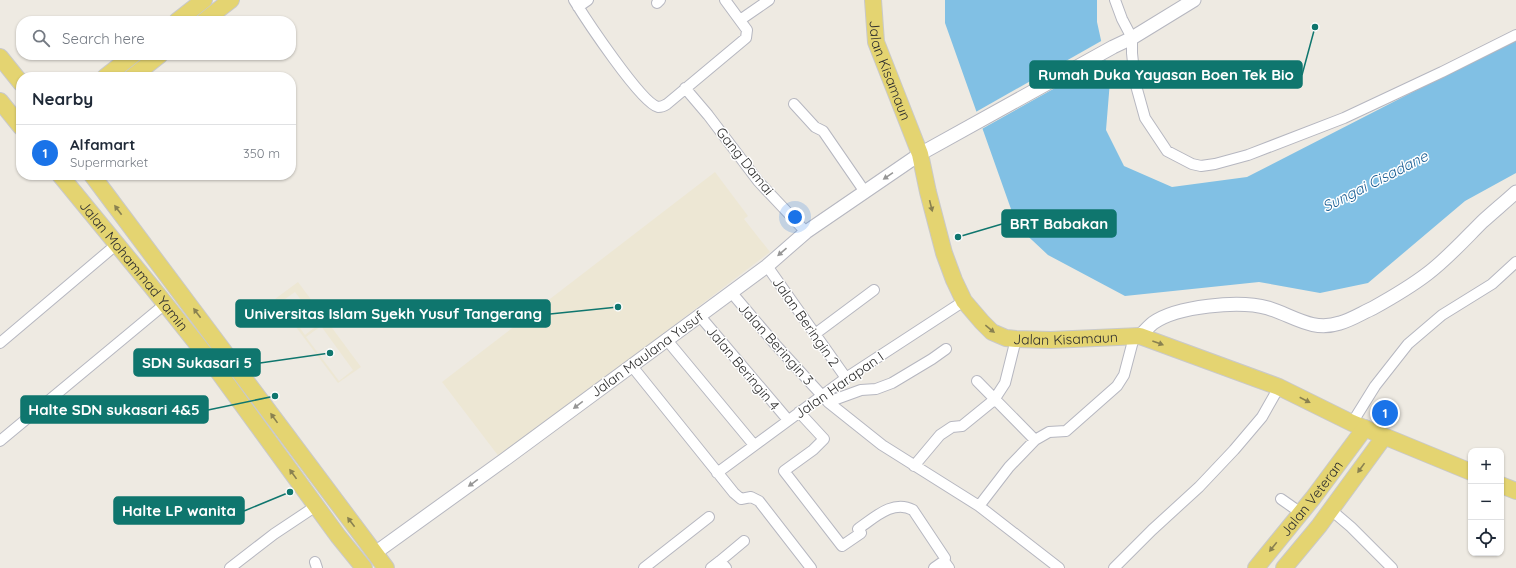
<!DOCTYPE html>
<meta charset="utf-8">
<style>
:root{--surface:#fff;--page:#f2f2f3;--text:#1f2937;--muted:#747a83;--line:#e0e1e3;--accent:#1a73e8}
body{margin:0;font-family:Quicksand,sans-serif;background:var(--page);color:var(--text)}
.controls{position:absolute;right:12px;bottom:12px;display:grid;overflow:hidden;border-radius:8px;box-shadow:0 1px 3px #0004}
.controls button{width:36px;height:36px;display:grid;place-items:center;padding:0;border:0;border-bottom:1px solid var(--line);background:var(--surface);color:var(--text);font:20px sans-serif}
.you{position:absolute;left:795px;top:217px;width:14px;height:14px;margin:-10px;border:3px solid #fff;border-radius:50%;background:#1a73e8;box-shadow:0 0 0 6px #1a73e833}
.badge{display:grid;place-items:center;width:26px;height:26px;border-radius:50%;background:var(--accent);color:#fff;font-size:13px;font-weight:700}
.pin{position:absolute;translate:-50% -50%;border:2px solid #fff;box-shadow:0 1px 4px #0006}
.list{margin:0;padding:0;list-style:none}
h2{display:flex;justify-content:space-between;align-items:center;height:52px;margin:0;padding:0 16px;font-size:17px}
h2 small{font-size:13px;font-weight:400;color:var(--muted)}
.list li{display:grid;grid-template-columns:26px 1fr auto;gap:12px;align-items:center;box-sizing:border-box;height:56px;padding:0 16px;border-top:1px solid var(--line)}
.list b{display:block;font-size:15px;white-space:nowrap}
.list p{margin:0;font-size:13px;white-space:nowrap;color:var(--muted)}
.list em{font-size:13px;font-style:normal;color:var(--muted)}
.icon{flex:none;width:22px;height:22px;fill:none;stroke:currentColor;stroke-width:2;stroke-linecap:round;stroke-linejoin:round}
.map{position:relative;flex:none;width:1516px;height:568px;overflow:hidden}
.search{position:absolute;background:var(--surface);box-shadow:0 1px 3px #0004;left:16px;top:16px;width:280px;height:44px;display:flex;align-items:center;gap:10px;box-sizing:border-box;padding:0 14px;border-radius:16px;color:var(--muted);font-size:15px}
.panel{position:absolute;background:var(--surface);box-shadow:0 1px 3px #0004;left:16px;top:72px;width:280px;height:108px;border-radius:16px}
.map>svg:first-child{display:block}
.education{fill:#ede7d4;fill-rule:evenodd}
.water{fill:#81c0e4}
.pier{fill:#eeeae2}
.lines{fill:none;stroke-linecap:round;stroke-linejoin:round}
.minor-casing{stroke:#b6b7c0;stroke-width:12}
.tertiary-casing{stroke:#b6b7c0;stroke-width:15}
.primary-casing{stroke:#c9c9c9;stroke-width:18}
.minor{stroke:#fff;stroke-width:10}
.tertiary{stroke:#fff;stroke-width:13}
.primary{stroke:#e4d471;stroke-width:16}
.oneway{fill:#969696}
.oneway2{fill:#898150}
.labels{text-anchor:middle;dominant-baseline:central;stroke-width:3;stroke-linejoin:round;paint-order:stroke}
.street-label{font-size:14px;fill:#2e2e2e;stroke:#fff}
.water-label{font-size:15px;font-style:italic;fill:#1c5f94;stroke:#fff}
.leader{fill:none;stroke:#0f766e;stroke-width:1.5}
.callout-dot{fill:#0f766e;stroke:#fff;stroke-width:1.5}
.callout{fill:#0f766e;stroke:#0f766e;stroke-width:1.5}
.callout-label{font-size:15px;text-anchor:middle;font-weight:bold;fill:#fff}
</style>
<div class="map">
<svg width="1516" height="568" viewBox="0 0 1516 568">
<rect width="100%" height="100%" fill="#eeeae2"/>
<path class="education" d="M715,172L748,216L744,219L770,252L500,458L442,382Z
M298,282L361,367L338,383L275,299ZM295,292L319,324L305,335L281,302ZM321,326L353,370L339,381L306,337Z"/>
<path class="water" d="M945,0H1097V22L1110,81L1106,130L1124,166L1172,187L1247,177L1516,39V173L1465,201L1368,283L1320,293L1259,282L1125,296L1048,255L1017,226L945,23Z"/>
<path class="pier" d="M1103,40L1107,59L980,130L974,113Z"/>
<g class="lines">
<g class="minor-casing">
<path id="minor" d="M574,0C585,18 641,103 658,107C662,107 664,106 667,104L746,38L747,30L725,0
M1115,0L1122,19L1132,38V53L1135,82L1145,118L1167,151L1192,164L1201,166L1215,164L1248,155L1344,118L1442,72L1516,35
M657,3L660,0
M578,7L588,0
M740,20L769,0
M685,88L708,115L758,181L806,232
M794,104L815,127L823,131L865,192
M767,266L846,378
M731,292L775,344L828,402L882,445L979,506L1059,568
M699,315L788,420
M815,334L874,290
M666,339L754,445
M0,343L117,244
M631,365L734,493L741,499L751,497L759,501L811,568
M977,381L1035,440
M828,402L861,390L876,389L892,383L932,359L946,349
M799,412L824,439L813,450L784,471L842,546L861,533L858,529C874,518 893,499 913,510L945,558L944,561L949,568
M1352,423L1375,386L1408,344L1442,315L1492,284L1516,262
M0,441L165,304
M914,466L940,435L952,427L962,426L994,400L1005,383L1016,339
M717,473L846,378L964,301
M1281,499L1301,513
M979,506L1009,467L1035,440L1049,432L1066,431L1117,386L1124,375L1134,337
M1331,510L1351,527L1392,568
M720,561L744,541
M315,562L317,568
M230,568L274,534L316,506
M644,568L709,517
M711,568L720,561L726,568
M934,568L944,561
M1114,568L1152,530L1199,487L1234,450L1262,417L1279,387"/>
</g>
<g class="tertiary-casing">
<path id="tertiary" d="M1140,336C1144,332 1148,327 1153,323C1177,306 1239,300 1268,308C1294,316 1312,332 1340,323C1351,320 1362,313 1373,308C1391,298 1410,287 1427,274C1447,259 1464,240 1482,222C1493,212 1505,202 1516,192
M375,553L504,460L767,266L806,232L920,154L1113,47L1132,38L1194,0"/>
</g>
<g class="primary-casing">
<g id="primary">
<path id="s1" d="M873,0L876,42L920,154L928,192L944,253L954,280L964,301L982,322L992,332L1006,338L1016,339L1051,340L1140,336L1279,387L1352,423L1471,472"/>
<path d="M177,21L204,0"/>
<path d="M204,21L231,0"/>
<path d="M0,57L21,83"/>
<path d="M105,77L133,55"/>
<path d="M132,77L160,55"/>
<path d="M0,101L21,127"/>
<path id="s2" d="M60,175L151,286L209,359L338,536L364,568"/>
<path d="M92,175L386,568"/>
<path d="M1501,485L1516,491"/>
<path id="s3" d="M1256,568L1313,498L1365,428"/>
<path d="M1284,568L1319,526L1384,437"/>
</g>
</g>
<use href="#minor" class="minor"/>
<use href="#tertiary" class="tertiary"/>
<use href="#primary" class="primary"/>
</g>
<defs><path id="oneway-solid" d="M-6-.8H1V-3.2L6.5 0L1 3.2V.8H-6Z"/></defs>
<g class="oneway">
<use href="#oneway-solid" transform="translate(888 176) rotate(146)"/>
<use href="#oneway-solid" transform="translate(782 252) rotate(139)"/>
<use href="#oneway-solid" transform="translate(578 405) rotate(143)"/>
<use href="#oneway-solid" transform="translate(473 483) rotate(144)"/>
</g>
<g class="oneway2">
<use href="#oneway-solid" transform="translate(931 206) rotate(76)"/>
<use href="#oneway-solid" transform="translate(118 210) rotate(-127)"/>
<use href="#oneway-solid" transform="translate(197 313) rotate(-127)"/>
<use href="#oneway-solid" transform="translate(990 329) rotate(39)"/>
<use href="#oneway-solid" transform="translate(1158 343) rotate(20)"/>
<use href="#oneway-solid" transform="translate(1305 400) rotate(27)"/>
<use href="#oneway-solid" transform="translate(274 418) rotate(-126)"/>
<use href="#oneway-solid" transform="translate(1361 468) rotate(126)"/>
<use href="#oneway-solid" transform="translate(293 474) rotate(-126)"/>
<use href="#oneway-solid" transform="translate(351 522) rotate(-127)"/>
<use href="#oneway-solid" transform="translate(1273 547) rotate(129)"/>
</g>
<g class="labels">
<g class="street-label">
<text stroke="none"><textPath href="#s1" startOffset="73">Jalan Kisamaun</textPath></text>
<text transform="translate(745 161) rotate(51)">Gang Damai</text>
<text stroke="none"><textPath href="#s2" startOffset="117">Jalan Mohammad Yamin</textPath></text>
<text transform="translate(806 322) rotate(55)">Jalan Beringin 2</text>
<text stroke="none"><textPath href="#s1" startOffset="433">Jalan Kisamaun</textPath></text>
<text transform="translate(776 344) rotate(48)">Jalan Beringin 3</text>
<text transform="translate(647 354) rotate(-36)">Jalan Maulana Yusuf</text>
<text transform="translate(743 368) rotate(50)">Jalan Beringin 4</text>
<text transform="translate(839 385) rotate(-35)">Jalan Harapan I</text>
<text stroke="none"><textPath href="#s3" startOffset="89">Jalan Veteran</textPath></text>
</g>
<g class="water-label">
<text transform="translate(1375 181) rotate(-27)">Sungai Cisadane</text>
</g>
</g>
<path class="leader" d="M1315 27L1302 75M958 237L1002 224M618 307L550 314M330 353L260 363M275 396L208 410M290 492L244 511"/>
<g class="callout-dot">
<circle cx="1315" cy="27" r="4"/>
<circle cx="958" cy="237" r="4"/>
<circle cx="618" cy="307" r="4"/>
<circle cx="330" cy="353" r="4"/>
<circle cx="275" cy="396" r="4"/>
<circle cx="290" cy="492" r="4"/>
</g>
<g class="callout">
<rect x="1030" y="61" width="272" height="27" rx="4"/>
<rect x="1002" y="210" width="114" height="27" rx="4"/>
<rect x="236" y="300" width="314" height="27" rx="4"/>
<rect x="134" y="349" width="126" height="27" rx="4"/>
<rect x="21" y="396" width="187" height="27" rx="4"/>
<rect x="114" y="497" width="130" height="27" rx="4"/>
</g>
<g class="callout-label">
<text x="1166" y="80">Rumah Duka Yayasan Boen Tek Bio</text>
<text x="1059" y="229">BRT Babakan</text>
<text x="393" y="319">Universitas Islam Syekh Yusuf Tangerang</text>
<text x="197" y="368">SDN Sukasari 5</text>
<text x="114" y="415">Halte SDN sukasari 4&amp;5</text>
<text x="179" y="516">Halte LP wanita</text>
</g>
</svg>
<div class="controls">
<button>+</button>
<button>−</button>
<button><svg class="icon" aria-label="locate" viewBox="0 0 24 24"><circle cx="12" cy="12" r="6"/><path d="M12 2v4M12 18v4M2 12h4M18 12h4"/></svg></button>
</div>
<div class="you"></div>
<div class="pin badge" style="left:1385px;top:413px">1</div>
<div class="search"><svg class="icon" aria-label="search" viewBox="0 0 24 24"><circle cx="10" cy="10" r="6"/><path d="M15 15l6 6"/></svg>Search here</div>
<section class="panel">
<h2>Nearby<small></small></h2>
<ul class="list">
<li><span class="badge">1</span><div><b>Alfamart</b><p>Supermarket</p></div><em>350 m</em></li>
</ul>
</section>
</div>
